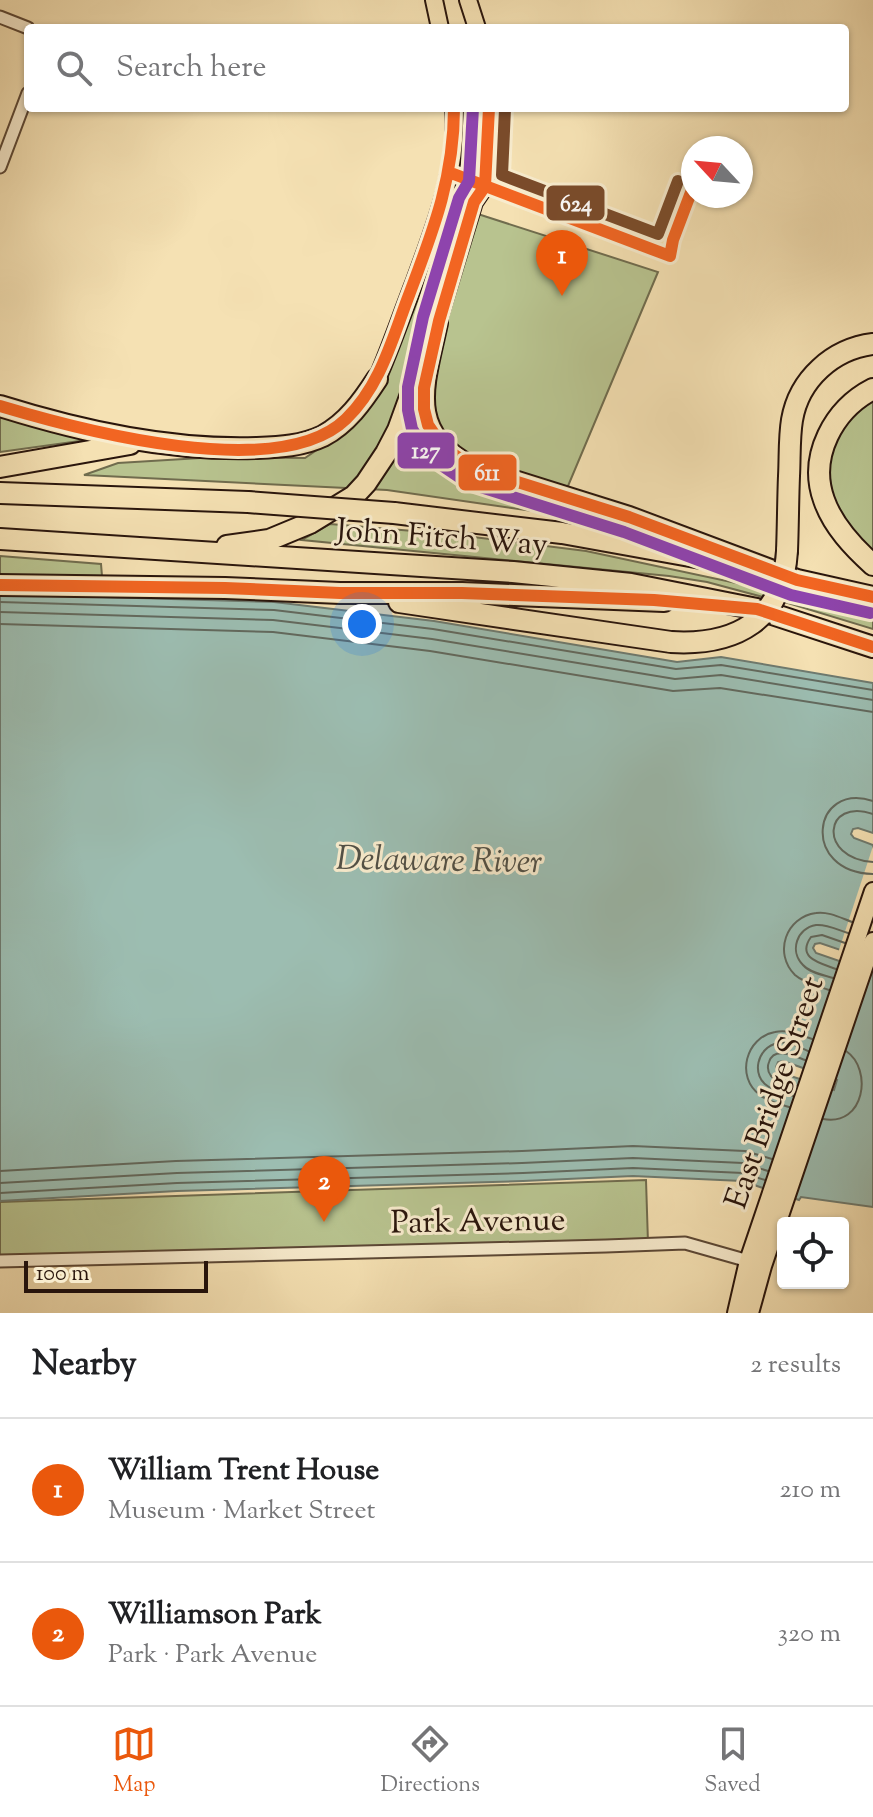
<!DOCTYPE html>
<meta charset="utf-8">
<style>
:root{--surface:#fff;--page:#f2f2f2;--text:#202124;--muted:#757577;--line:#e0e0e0;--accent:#ea580c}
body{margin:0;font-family:"Sorts Mill Goudy",serif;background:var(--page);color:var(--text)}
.controls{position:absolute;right:24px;bottom:24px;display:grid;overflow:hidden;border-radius:8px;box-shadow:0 2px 6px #0004}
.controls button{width:72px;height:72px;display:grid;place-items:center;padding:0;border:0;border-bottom:2px solid var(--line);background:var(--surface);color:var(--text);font:40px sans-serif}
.compass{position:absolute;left:681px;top:136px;width:72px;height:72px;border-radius:50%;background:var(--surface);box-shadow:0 2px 6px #0004;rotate:296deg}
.scale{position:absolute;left:24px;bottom:20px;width:184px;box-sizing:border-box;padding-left:8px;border:4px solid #29150c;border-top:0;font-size:22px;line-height:28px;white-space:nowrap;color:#29150c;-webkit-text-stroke:6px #f8ecce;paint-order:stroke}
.you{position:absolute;left:362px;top:624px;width:28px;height:28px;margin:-20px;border:6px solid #fff;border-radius:50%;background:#1a73e8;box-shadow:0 0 0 12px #1a73e833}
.badge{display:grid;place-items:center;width:52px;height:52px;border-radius:50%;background:var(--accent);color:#fff;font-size:26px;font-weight:700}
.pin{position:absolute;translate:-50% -66px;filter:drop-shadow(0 2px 4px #0008)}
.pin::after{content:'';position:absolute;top:42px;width:28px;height:24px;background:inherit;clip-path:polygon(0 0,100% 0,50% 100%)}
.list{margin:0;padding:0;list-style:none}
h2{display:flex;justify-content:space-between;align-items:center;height:104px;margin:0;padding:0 32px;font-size:34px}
h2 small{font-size:26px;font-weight:400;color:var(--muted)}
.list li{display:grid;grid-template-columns:52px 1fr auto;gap:24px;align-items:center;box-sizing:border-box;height:144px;padding:0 32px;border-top:2px solid var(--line)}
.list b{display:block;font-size:30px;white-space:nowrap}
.list p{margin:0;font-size:26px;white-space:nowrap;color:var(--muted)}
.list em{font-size:26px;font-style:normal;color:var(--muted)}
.icon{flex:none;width:44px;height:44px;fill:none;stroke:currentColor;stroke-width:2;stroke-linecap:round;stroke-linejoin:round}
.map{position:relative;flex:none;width:873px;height:1313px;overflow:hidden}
.search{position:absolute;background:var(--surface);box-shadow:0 2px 6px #0004;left:24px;right:24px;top:24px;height:88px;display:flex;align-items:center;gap:20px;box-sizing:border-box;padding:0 28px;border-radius:8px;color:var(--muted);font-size:30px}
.sheet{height:392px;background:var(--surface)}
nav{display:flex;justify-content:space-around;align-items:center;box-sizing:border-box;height:112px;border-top:2px solid var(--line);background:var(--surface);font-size:22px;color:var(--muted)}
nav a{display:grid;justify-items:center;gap:4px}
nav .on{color:var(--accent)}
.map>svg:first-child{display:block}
.green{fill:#b8c38f;stroke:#706c4e;stroke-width:2}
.water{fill:#9cbdb1;stroke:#6e7a6f;stroke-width:2;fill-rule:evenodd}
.pier{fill:#f5e1b3}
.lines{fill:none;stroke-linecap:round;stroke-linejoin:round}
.shore{stroke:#62695e;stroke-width:2}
.street-casing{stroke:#5c4836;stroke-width:15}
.primary-casing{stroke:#29150c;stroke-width:20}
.highway-casing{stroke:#29150c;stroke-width:24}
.street{stroke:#f8ecce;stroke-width:11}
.primary{stroke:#f5e1b3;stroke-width:16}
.highway{stroke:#f5e1b3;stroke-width:20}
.highway-bridge-casing{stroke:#29150c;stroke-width:24;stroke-linecap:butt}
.highway-bridge{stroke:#f5e1b3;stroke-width:20}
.bus-1-casing{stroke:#f8ecce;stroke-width:18}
.bus-2-casing{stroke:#f8ecce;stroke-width:18}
.bus-3-casing{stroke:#f8ecce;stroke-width:18}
.bus-1{stroke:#f26522;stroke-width:12}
.bus-2{stroke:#8e44ad;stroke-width:12}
.bus-3{stroke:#7a4b2a;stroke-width:12}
.labels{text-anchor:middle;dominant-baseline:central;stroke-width:6;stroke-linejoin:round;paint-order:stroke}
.street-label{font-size:32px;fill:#29150c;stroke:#f8ecce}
.water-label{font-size:34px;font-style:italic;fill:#515046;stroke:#f8ecce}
.line-badge{stroke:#f8ecce;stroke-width:3}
.badge-label{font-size:22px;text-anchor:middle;font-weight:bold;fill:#fff}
</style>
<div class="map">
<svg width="873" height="1313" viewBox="0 0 873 1313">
<rect width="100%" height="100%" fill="#f5e1b3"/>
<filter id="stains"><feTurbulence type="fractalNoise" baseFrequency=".0025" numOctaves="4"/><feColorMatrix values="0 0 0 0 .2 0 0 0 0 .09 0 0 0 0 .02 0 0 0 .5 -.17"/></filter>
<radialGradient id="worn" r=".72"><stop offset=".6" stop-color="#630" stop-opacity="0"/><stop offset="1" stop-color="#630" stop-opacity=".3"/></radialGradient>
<path class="green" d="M447,210L481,215L658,272L568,486L553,514L387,490L84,475L118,463L217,457L305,458L340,434L387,373Z
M873,396V557L832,508L826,456L841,423Z
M0,416L87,440L0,452Z
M330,524L449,534L586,551L769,590L763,597L707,582L669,576L302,540Z
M0,556L101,564L102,576L0,575Z
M785,595L873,611V629L781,601Z
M646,1180L648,1243L0,1260V1202Z"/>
<path class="water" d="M0,594L274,602L434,621L677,662L721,657L873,683V833L858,828L853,829L851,834L854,838L873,845V961L820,943L815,944L813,948L816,953L871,972L873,969V1207L801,1197L799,1200L742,1181L633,1176L523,1181L177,1191L0,1201ZM783,1061L837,1080L834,1090L778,1072L776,1067L778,1062Z"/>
<path class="pier" d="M873,846V957L871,964L838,953Z"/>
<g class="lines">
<path class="shore" d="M0,602L274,610L433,629L676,669L721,665L873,690
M0,612L273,620L432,639L675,679L721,675L873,700
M0,624L273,632L430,651L673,691L720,688L873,712
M873,801C812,781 800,872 873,874
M873,814C824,797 817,858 873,862
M836,969C820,963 796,958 811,937L822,935L845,943
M833,978C824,975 810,973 803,965C789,951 797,928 816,925C827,924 838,930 848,933
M829,990C818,986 804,983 795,975C773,953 786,917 816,913C828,911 841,918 852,922
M796,1086C789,1084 776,1082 771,1076C768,1072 767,1067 769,1062C774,1046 794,1056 805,1060
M793,1096C786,1093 776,1091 769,1087C750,1076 757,1047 778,1043C788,1041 799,1047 808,1051
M789,1107C780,1104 768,1102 760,1095C735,1077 746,1037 775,1032C788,1029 800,1035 812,1039
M823,1119C865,1127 873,1069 846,1051
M0,1171L176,1161L522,1151L633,1146L745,1151L772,1159
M0,1183L177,1173L522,1163L633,1158L743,1163L768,1171
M0,1193L177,1183L523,1173L633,1168L743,1173L765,1180"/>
<g class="street-casing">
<path id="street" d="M0,17L28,28
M0,167L28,93
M449,172L485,186
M0,1261L606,1246L685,1243L752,1262"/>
</g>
<g class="primary-casing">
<path id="primary" d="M434,0L440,28
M468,0L477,28
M437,323L474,202L485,186L489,108
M377,379C391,347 402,314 415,281C435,226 459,168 454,108
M736,1313L748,1261L873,891
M750,1313L763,1266L873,941"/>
</g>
<g class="highway-casing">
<path id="highway" d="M437,323C424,385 404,432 473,468L629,517L797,580L873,597
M873,389C834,409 808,456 824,500C833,526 853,547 873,565
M0,406C83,432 170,451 257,448C280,447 302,446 323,436C347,423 362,402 377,379
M0,467L130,444
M0,493L248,502
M394,513L562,533L712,560
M0,539L513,572L631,584L757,609L873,647
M227,546L269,540L310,523L354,496L366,483L386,453L398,430L418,375
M787,551C788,526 788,501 789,476C790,458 789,438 792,420C799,379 833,349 873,344
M0,585L225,588L340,593H462L664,601
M399,602L671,642"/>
</g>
<use href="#street" class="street"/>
<use href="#primary" class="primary"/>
<use href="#highway" class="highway"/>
<g class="highway-bridge-casing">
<path id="highway-bridge" d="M248,502L394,513
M671,642C736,646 783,620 787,551"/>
</g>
<use href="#highway-bridge" class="highway-bridge"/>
<g class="bus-1-casing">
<path id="bus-1" d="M489,108L485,186L474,202L439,321L424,388V409L428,425L443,447L473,468L629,517L797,580L873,597
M451,173L670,256L673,240L693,187
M0,406C80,430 279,484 346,419C381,385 392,339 409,295C433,231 454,178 454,108
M0,585L225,588L340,593H462L654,600L757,609L873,647"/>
</g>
<g class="bus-2-casing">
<path id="bus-2" d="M473,108L469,181L459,198L423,317L408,387V410L412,429L431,458L468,483L624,532L791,595L870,613"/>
</g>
<g class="bus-3-casing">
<path id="bus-3" d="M505,109L502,175L658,234L678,181"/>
</g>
<use href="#bus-1" class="bus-1"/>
<use href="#bus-2" class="bus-2"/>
<use href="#bus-3" class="bus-3"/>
</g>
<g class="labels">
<g class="street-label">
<text transform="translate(442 539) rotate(4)">John Fitch Way</text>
<text transform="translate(776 1093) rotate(-71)">East Bridge Street</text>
<text transform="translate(478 1223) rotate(-1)">Park Avenue</text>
</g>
<g class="water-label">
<text transform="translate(439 862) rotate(1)">Delaware River</text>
</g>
</g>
<g class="line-badge">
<rect x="545" y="184" width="61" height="38" rx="8" fill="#7a4b2a"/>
<rect x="396" y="431" width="60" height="39" rx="8" fill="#8e44ad"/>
<rect x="457" y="453" width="61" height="39" rx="8" fill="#f26522"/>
</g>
<g class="badge-label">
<text x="576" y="211">624</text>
<text x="426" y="458">127</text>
<text x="487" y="480">611</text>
</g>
<rect width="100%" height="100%" filter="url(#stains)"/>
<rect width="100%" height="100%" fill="url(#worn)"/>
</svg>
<div class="controls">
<button><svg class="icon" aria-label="locate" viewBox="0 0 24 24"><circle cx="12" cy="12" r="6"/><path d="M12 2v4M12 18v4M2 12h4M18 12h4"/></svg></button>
</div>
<svg class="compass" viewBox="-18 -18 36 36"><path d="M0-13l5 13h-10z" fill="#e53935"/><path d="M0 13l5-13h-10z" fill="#757577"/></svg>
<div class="scale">100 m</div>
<div class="you"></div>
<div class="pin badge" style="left:562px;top:296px">1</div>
<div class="pin badge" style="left:324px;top:1222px">2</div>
<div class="search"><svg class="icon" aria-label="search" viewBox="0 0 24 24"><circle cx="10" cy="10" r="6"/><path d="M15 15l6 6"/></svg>Search here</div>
</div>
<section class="sheet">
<h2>Nearby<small>2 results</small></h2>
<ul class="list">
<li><span class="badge">1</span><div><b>William Trent House</b><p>Museum · Market Street</p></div><em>210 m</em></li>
<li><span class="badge">2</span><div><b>Williamson Park</b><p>Park · Park Avenue</p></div><em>320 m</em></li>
</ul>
</section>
<nav>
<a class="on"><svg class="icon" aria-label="map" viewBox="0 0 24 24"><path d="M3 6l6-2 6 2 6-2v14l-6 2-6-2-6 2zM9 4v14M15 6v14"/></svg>Map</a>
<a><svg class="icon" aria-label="directions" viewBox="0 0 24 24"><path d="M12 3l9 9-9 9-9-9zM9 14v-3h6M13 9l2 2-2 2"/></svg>Directions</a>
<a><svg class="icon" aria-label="saved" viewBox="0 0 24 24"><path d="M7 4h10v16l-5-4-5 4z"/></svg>Saved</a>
</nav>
